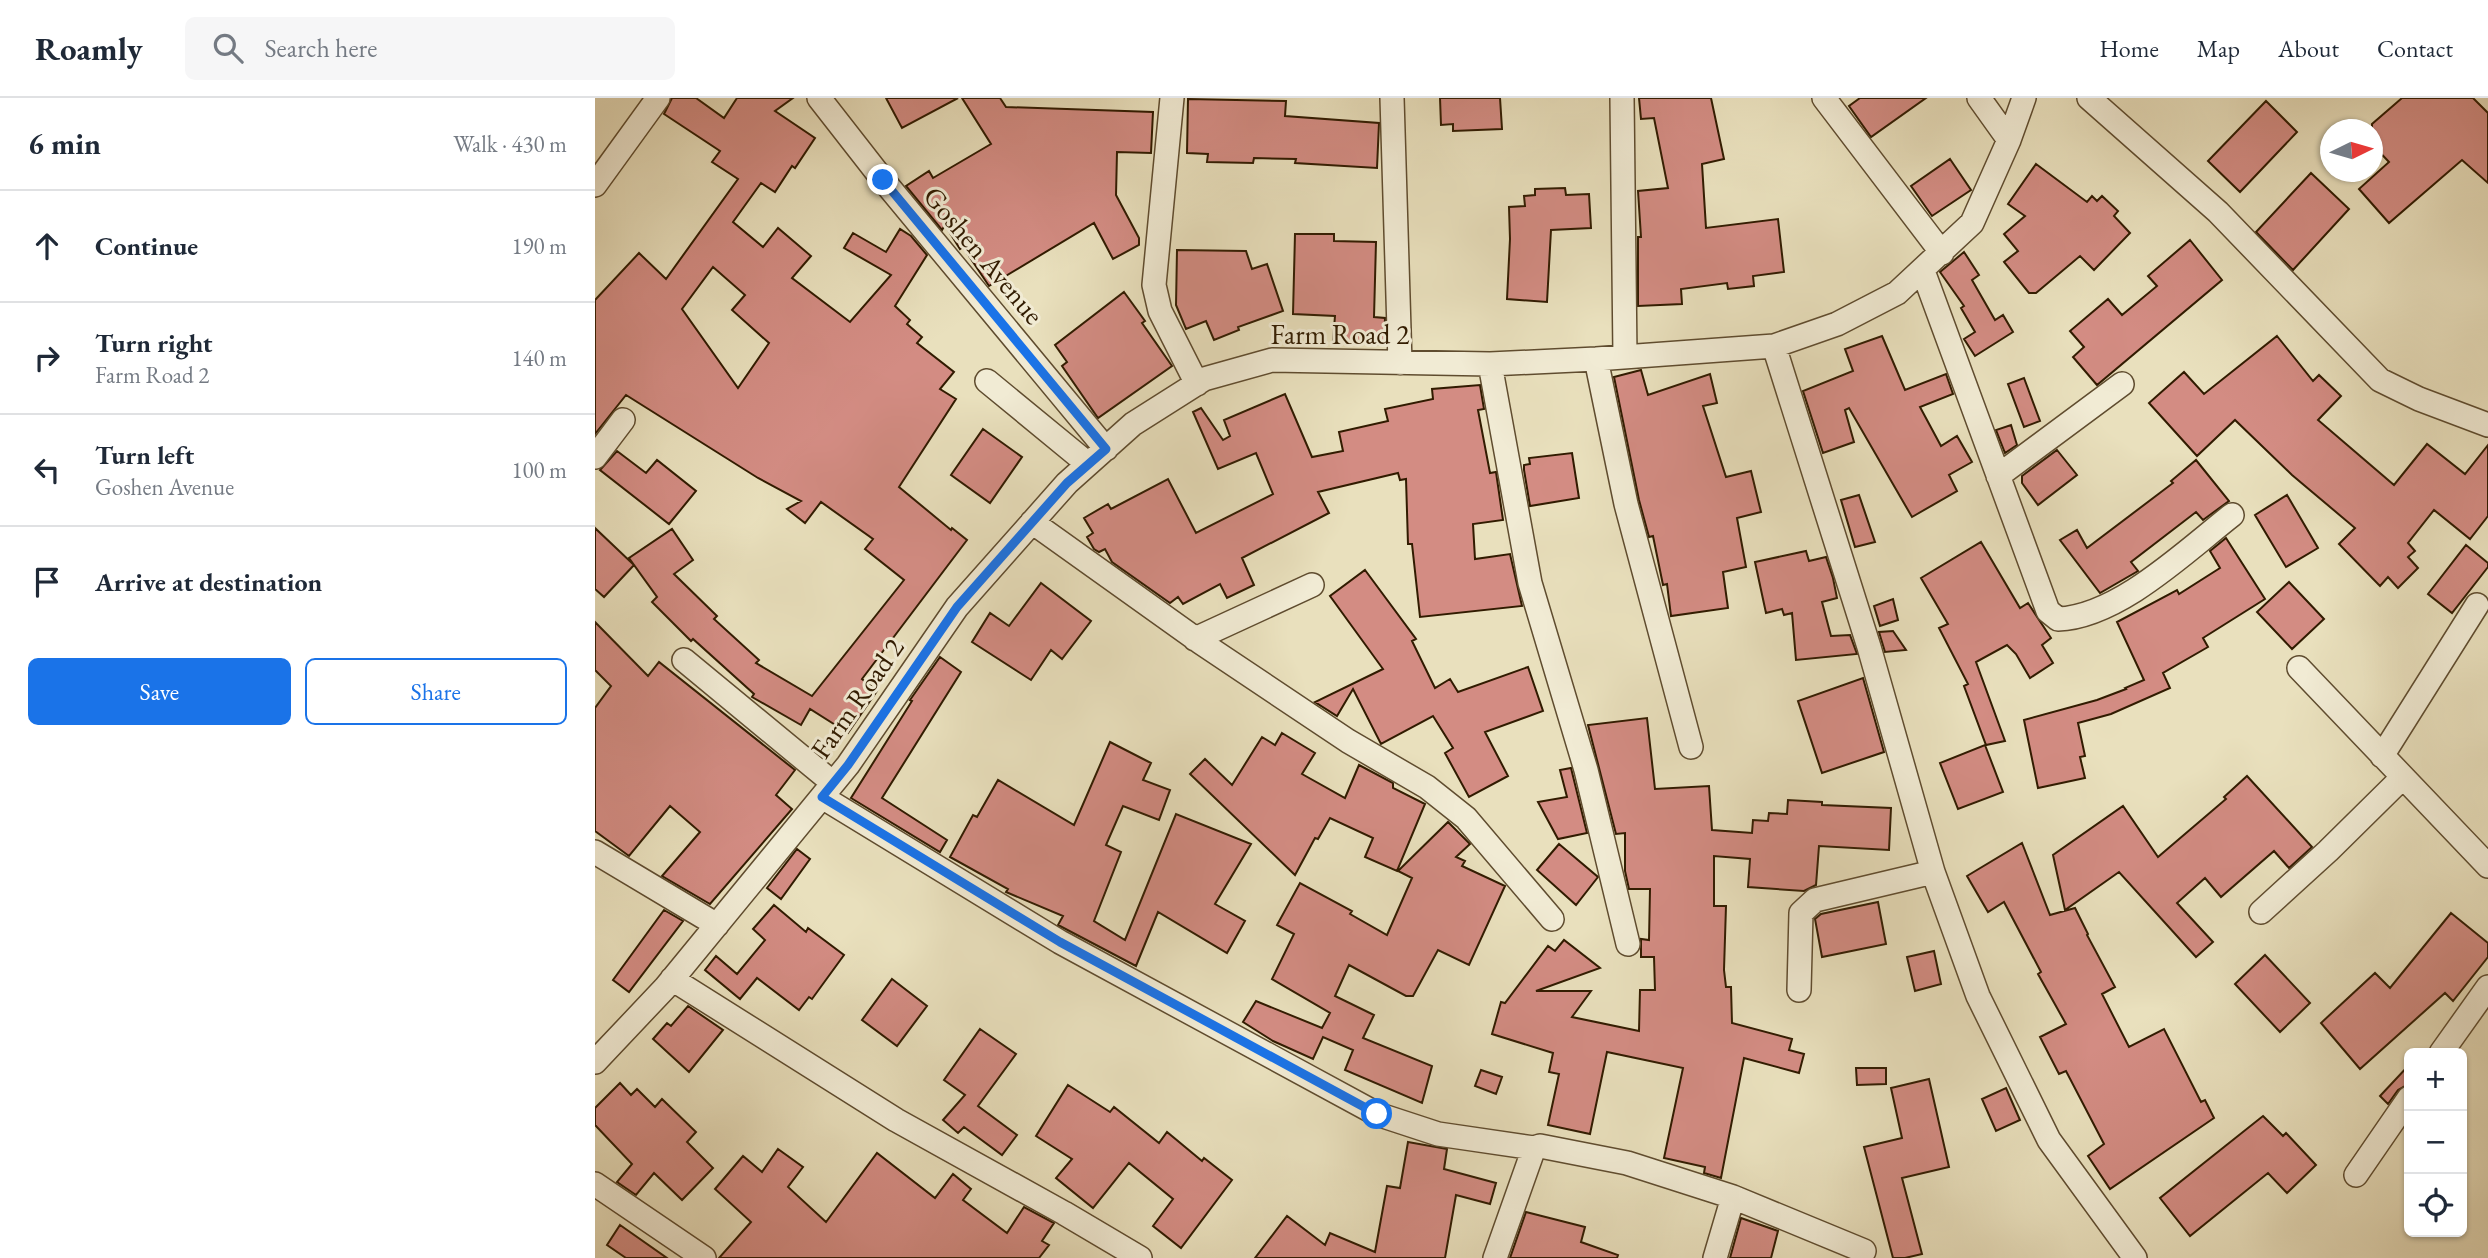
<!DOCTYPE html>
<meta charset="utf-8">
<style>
:root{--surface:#fff;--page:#f6f6f7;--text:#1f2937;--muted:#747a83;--line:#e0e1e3;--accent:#1a73e8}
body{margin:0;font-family:"EB Garamond",serif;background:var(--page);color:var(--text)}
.controls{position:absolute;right:21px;bottom:21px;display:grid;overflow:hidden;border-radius:10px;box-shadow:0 2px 5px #0004}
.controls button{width:63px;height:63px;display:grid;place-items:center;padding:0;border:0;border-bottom:2px solid var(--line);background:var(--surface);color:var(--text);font:35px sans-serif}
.compass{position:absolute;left:1725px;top:21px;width:63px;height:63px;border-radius:50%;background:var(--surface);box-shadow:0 2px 5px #0004;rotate:85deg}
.stop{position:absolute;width:21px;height:21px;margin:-16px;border:5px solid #1a73e8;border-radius:50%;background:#fff}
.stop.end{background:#1a73e8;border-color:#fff;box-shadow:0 2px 7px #0008}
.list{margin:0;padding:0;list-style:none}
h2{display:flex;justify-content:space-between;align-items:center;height:91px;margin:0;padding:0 28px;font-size:30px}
h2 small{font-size:23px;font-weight:400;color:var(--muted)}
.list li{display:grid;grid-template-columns:46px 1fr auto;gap:21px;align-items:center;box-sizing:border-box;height:112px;padding:0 28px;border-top:2px solid var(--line)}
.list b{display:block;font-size:26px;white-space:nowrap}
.list p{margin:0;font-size:23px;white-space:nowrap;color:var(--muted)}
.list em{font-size:23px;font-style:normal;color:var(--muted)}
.actions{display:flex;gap:14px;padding:21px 28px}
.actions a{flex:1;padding:16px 0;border:2px solid var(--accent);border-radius:10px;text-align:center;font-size:24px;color:var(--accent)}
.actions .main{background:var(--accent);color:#fff}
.icon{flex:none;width:38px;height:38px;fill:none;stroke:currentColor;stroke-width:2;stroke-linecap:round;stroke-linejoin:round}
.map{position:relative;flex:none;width:1893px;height:1160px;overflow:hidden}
header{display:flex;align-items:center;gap:42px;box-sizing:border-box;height:98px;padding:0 35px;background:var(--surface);border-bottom:2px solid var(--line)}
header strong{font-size:33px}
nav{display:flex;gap:38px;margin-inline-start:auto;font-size:24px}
.search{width:490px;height:63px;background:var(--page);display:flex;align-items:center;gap:18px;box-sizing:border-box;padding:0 24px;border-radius:10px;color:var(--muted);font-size:26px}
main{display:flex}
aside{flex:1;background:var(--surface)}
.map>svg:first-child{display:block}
.building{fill:#d38c83;stroke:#311b00;stroke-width:2;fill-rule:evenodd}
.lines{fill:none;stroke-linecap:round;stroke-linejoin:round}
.minor-casing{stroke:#5f4c2f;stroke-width:26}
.minor{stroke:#f1ebd4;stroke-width:23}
.route{stroke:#1a73e8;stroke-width:9}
.labels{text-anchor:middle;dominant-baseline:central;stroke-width:6;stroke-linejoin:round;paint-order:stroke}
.street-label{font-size:28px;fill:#311b00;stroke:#f1ebd4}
</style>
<header>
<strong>Roamly</strong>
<div class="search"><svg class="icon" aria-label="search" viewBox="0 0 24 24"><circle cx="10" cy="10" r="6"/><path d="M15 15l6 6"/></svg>Search here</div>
<nav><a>Home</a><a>Map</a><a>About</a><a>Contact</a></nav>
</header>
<main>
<aside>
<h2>6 min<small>Walk · 430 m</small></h2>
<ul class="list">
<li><svg class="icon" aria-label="ahead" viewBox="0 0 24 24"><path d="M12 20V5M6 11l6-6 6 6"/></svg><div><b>Continue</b></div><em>190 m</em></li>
<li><svg class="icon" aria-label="right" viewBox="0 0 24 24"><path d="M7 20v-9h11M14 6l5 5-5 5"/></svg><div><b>Turn right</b><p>Farm Road 2</p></div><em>140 m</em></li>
<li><svg class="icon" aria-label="left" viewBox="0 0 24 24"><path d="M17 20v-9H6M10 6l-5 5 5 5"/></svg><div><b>Turn left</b><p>Goshen Avenue</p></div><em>100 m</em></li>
<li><svg class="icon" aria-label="arrive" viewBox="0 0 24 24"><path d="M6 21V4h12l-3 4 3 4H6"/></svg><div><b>Arrive at destination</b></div></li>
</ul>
<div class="actions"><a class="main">Save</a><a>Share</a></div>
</aside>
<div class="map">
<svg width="1893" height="1160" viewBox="0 0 1893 1160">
<rect width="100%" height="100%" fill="#e9e0bd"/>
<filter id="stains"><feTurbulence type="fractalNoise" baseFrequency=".00286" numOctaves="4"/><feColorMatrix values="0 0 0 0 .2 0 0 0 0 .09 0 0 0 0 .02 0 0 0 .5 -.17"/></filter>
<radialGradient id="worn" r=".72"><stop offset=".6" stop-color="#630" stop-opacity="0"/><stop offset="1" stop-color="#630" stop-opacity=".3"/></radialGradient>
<path class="building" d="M77,0H101L129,20L142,0H198L180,13L220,40L200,70L197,68L180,94L166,85L138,124L168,149L183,130L216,158L197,180L255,224L296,177L249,150L258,135L291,154L305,131L316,138L332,157L300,208L315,222L312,226L327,239L322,245L359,274L345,291L361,301L304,389L356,432L357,430L372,442L267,581L282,593L253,635L215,611L206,627L157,599L159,596L98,541L96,543L57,504L62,499L34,460L77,431L98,462L79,476L122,518L119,521L164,562L161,565L217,598L309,482L270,451L278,441L226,404L210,425L192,411L206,403L163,380L31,297L0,336V202L44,155L71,181L143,81L117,64L125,53L69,16ZM118,169L150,197L137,212L174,245L143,290L87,211Z
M291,0H363L307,30Z
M367,0H405L411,9L558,14L556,55L522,54L521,97L544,140V147L518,161L499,125L394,188L368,149L365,151L350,127L347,132L311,88L334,73L338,80L396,46Z
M845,0H905L907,31L858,33V26L846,27Z
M1044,0H1116L1129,61L1107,66L1111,130L1183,121L1189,174L1158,178L1159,188L1133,191L1132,185L1086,191L1087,206L1043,208V139H1046L1043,93L1073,90L1059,20L1046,21Z
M1265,0H1331L1276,39L1254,8Z
M1807,0H1878L1893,15V85L1867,62L1794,125L1764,91L1794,64L1777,46V26Z
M593,1L691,3L690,18L784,25L782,70L700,65L701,61L659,60L658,65L612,64L613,56L592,55Z
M1671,3L1702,34L1645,94L1613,63Z
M1355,61L1376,92L1337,118L1316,88Z
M1441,66L1492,104L1497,98L1502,103L1507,98L1523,113L1519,118L1535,135L1499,172L1485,158L1441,195H1434L1409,164L1423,153L1409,136L1430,118L1413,106Z
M1716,75L1754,111L1698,172L1661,134Z
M970,90L971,97L994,96L996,130L956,132L952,204L912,201L915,141L914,109L930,108L929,98L940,97V91Z
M700,136H739V143L781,144L779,219L790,220L789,247L738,242L740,218L698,216Z
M1595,142L1627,182L1502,287L1478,259L1489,249L1475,233L1513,201L1527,217L1562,188L1553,178Z
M582,152L651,153L657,171L672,166L688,213L643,229L644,232L619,242L611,223L591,231L581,207Z
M1369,154L1384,177L1377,182L1400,222L1408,217L1418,234L1380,258L1369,241L1380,234L1366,210L1369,208L1345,174Z
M529,194L550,223L547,225L577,268L503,320L467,268L472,264L460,247Z
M1287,238L1310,292L1351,276L1358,296L1325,309L1346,348L1362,338L1377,364L1354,377L1362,393L1317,419L1254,310L1250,312L1259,344L1228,355L1208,293L1258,273L1250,251Z
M1682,238L1718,283L1724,277L1746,298L1723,322L1799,387L1832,346L1870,376L1893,347V418L1875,441L1839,412L1813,445L1820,453L1813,459L1823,470L1803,490L1793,479L1785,488L1744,446L1760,430L1697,377L1640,322L1602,358L1554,305L1589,274L1609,296Z
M1046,272L1053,297L1115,276L1122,305L1108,308L1131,379L1156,373L1166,414L1142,420L1151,469L1128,474L1133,510L1076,518L1072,486L1068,487L1058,438L1054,439L1044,402L1019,279Z
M1429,280L1445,323L1429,329L1413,286Z
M885,287L889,311L883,312L895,375L901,374L908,422L878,426L880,461L915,456L927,508L825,519L817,446H813L811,381L805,382L803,375L723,394L734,415L647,460L659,487L632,500L625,486L588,506L583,499L575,505L517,464L510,451L504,454L499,451L492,439L498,435L489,420L513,406L516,411L573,381L601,435L678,396L661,355L623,371L598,314L606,310L628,342L635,338L629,322L690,296L717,359L748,353L744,334L793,323L790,311L838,301L837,291Z
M1416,327L1422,347L1410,355L1401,332Z
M388,331L427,359L395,405L356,377Z
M1462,352L1482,377L1443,407L1427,385V378Z
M22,353L51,375L62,362L101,393L74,426L5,372Z
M977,355L984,400L935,408L929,372V367L935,366L934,360Z
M1601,362L1634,403L1608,422L1601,414L1536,464L1543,473L1505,495L1465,442L1482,432L1492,450L1578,385L1576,383Z
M1264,397L1280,444L1260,449L1246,402Z
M1692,397L1723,450L1691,469L1660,417Z
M0,430L39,467L9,499L0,491Z
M1631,440L1670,501L1608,540L1613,549L1568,575L1575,590L1516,616L1483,625L1490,658L1485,659L1490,680L1443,690L1429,622L1502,602L1531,591L1530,590L1549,582L1522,524L1582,492L1584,496L1625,470L1615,453Z
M1386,444L1425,510L1433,505L1456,540L1447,547L1458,565L1435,580L1421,556L1412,547L1381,564L1410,643L1391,647L1369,588L1373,586L1344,530L1353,526L1326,480Z
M1871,447L1893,465V469L1857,515L1833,496Z
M1211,453L1214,463L1231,459L1238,480L1242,500L1227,504L1236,538L1255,537L1262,556L1201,562L1197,515L1189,517L1187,511L1171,515L1160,464Z
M770,472L821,541L817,543L840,590L855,581L863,594L933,569L948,613L890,634L913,678L874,699L850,655L858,650L838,618L786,646L758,591L742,618L720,604L788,571L735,498Z
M1694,484L1729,521L1697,551L1662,514Z
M446,485L496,523L467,561L456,552L436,582L377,544L395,515L414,528Z
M1298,501L1303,522L1285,528L1279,508Z
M0,524L53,578L64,564L200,672L181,697L197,711L115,806L67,778L105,734L75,708L34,758L0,733V610L16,588L0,572Z
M1298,533L1311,552L1290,554L1284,534Z
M345,559L366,574L287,700L352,742L345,754L256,700L317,603L315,602Z
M1268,580L1289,654L1227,675L1203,603Z
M1052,620L1060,691L1114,688L1117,732L1157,735L1158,722L1173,723L1174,715L1192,716L1193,702L1227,704V707L1296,710L1294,752L1224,748L1221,787L1209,793L1153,789L1155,761L1119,758V808H1131L1129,872L1131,889H1136L1137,925L1197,941L1194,952L1209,956L1204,975L1149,960L1126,1080L1109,1075L1110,1069L1069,1060L1088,970L1012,954L995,1036L953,1027L964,976L954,974L958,955L897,936L906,904L910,905L953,848L960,853L969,842L1005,870L941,893H996L977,919L1044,933L1045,892H1060L1059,859H1046V841L1054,842L1055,791H1034L1030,773V735L1021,736L993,627Z
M687,635L720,655L707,676L750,700L764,667L798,685V690L830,706L802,773L770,759L778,740L735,720L723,741L720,740L700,777L595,676L610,661L637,687L667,639L680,647Z
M515,644L556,665L548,682L575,692L564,722L528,708L511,747L526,754L499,823L530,842L581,716L656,746L620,806L650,823L632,855L563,814L541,868L463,827L468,818L411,794L413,791L355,759L378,717L382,719L403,682L479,727Z
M1390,647L1408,694L1363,711L1345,665Z
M976,670L992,735L963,741L943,704L972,699L965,672Z
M1652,678L1717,749L1694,770L1679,753L1626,799L1610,780L1582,805L1618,844L1601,859L1524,774L1470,812L1458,757L1528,708L1563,759L1631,701L1629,699Z
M853,724L875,746L861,759L870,763L867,768L910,788L874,867L843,852L818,898H811L754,867L740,898L779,917L768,940L837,968L827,1005L750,972L758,952L728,939L718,961L678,943L648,924L661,903L727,930L735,915L677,881L699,836L682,827L705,785L757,813L755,816L792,837L817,780L803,773Z
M1427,745L1455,817L1480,810L1493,836L1492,837L1520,889L1507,896L1534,949L1569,931L1606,1004L1610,1002L1619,1020L1515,1091L1493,1058L1509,1046L1471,973L1464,976L1445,939L1471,926L1443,876L1446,874L1409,804L1393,814L1372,778Z
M964,746L1003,779L981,807L942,772Z
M202,751L215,761L186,801L172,790Z
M1283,804L1291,846L1227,859L1220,821L1226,816Z
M179,807L211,834L213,830L249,857L217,901L214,899L204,912L162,880L145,901L110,872L121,858L142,876L170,842L158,831Z
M69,812L88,823L34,894L18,882Z
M1856,815L1893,845V859L1858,903L1850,895L1765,971L1726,925L1780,875L1795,890Z
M1339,853L1346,886L1320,893L1312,859Z
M1670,857L1715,905L1685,934L1640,886Z
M297,881L332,908L302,948L267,922Z
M93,908L128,932L94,974L58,941L72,925L76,928Z
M385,931L421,956L383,1008L422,1037L407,1057L369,1029L363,1035L348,1022L370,997L349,982Z
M1814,967V986L1803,992L1793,1006L1785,998Z
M1261,970H1291V986L1262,987Z
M886,972L907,979L901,996L880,988Z
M1334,981L1354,1069L1307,1080L1327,1156L1310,1160H1298L1269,1049L1307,1040L1296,990Z
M25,985L36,997L42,991L60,1009L67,1001L101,1034L92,1044L118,1070L87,1102L59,1075L41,1097L22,1084L37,1066L0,1027V1010Z
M473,987L515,1014L519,1009L564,1045L572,1034L607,1063L609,1060L637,1082L586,1150L558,1128L578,1101L534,1065L498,1110L461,1080L477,1061L441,1038Z
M1411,990L1425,1022L1401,1033L1387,1001Z
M1668,1018L1688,1038L1691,1035L1721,1067L1692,1095L1673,1075L1595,1138L1565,1100Z
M813,1044L852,1051L849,1071L901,1085L895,1106L861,1097L850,1160H660L692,1118L730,1147L735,1135L780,1154L792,1088L805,1090Z
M183,1051L208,1069L193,1089L231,1124L282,1055L340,1100L358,1076L376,1091L368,1102L412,1135L429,1109L459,1125L447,1143L454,1147L444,1160H124L156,1124L120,1091L148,1058L167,1074Z
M931,1114L990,1129L986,1144L1023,1157L1022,1160H915Z
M1146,1120L1183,1133L1176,1160H1135Z
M25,1127L72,1160H31L12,1147Z"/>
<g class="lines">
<g class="minor-casing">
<path id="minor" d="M224,0L288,82L511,351
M577,0L559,187L565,213L602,286
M797,0L805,265
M1027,0L1030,258
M1229,0L1347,155
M1384,0L1414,42
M1494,0L1623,114L1785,282L1824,301L1893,327
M0,87L63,0
M1328,173L1453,513L1463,521C1523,519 1591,453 1637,417
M1179,248L1274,549L1338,774L1383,898L1454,1042L1540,1160
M1001,261L1031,406L1096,649
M895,266L935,485L991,672L1033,846
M392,283L493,366
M0,359L28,322
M1403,378L1527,286
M437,424L605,544L753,643L832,689L871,720L957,821
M600,541L717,487
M89,562L238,685
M1704,570L1893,768
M1787,658L1882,507
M227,699L465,844L782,1016L843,1036L939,1050L945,1048L1032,1065L1138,1099L1269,1153
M0,754L122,827
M1666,814L1733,753L1808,679
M77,881L301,1022L469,1115L545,1160
M1204,892L1206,815L1220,802L1338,774
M1846,955L1893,889
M0,964L70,890L253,667L362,509L472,385L538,326L609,281L677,262L895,266L1001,261L1179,248L1242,226L1302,195L1377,125L1414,42L1429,0
M1761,1077L1814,1000
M0,1086L109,1160
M900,1160L939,1050
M1120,1160L1138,1099"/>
</g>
<use href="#minor" class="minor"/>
</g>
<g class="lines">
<path class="route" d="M288,82L511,351L472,385L362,509L253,667L227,699L465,844L782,1016"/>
</g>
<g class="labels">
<g class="street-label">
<text transform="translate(389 157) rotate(50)">Goshen Avenue</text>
<text x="745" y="236">Farm Road 2</text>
<text transform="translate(262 600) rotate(-55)">Farm Road 2</text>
</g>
</g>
<rect width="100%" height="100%" filter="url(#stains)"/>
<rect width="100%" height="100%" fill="url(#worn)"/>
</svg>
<div class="controls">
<button>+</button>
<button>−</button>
<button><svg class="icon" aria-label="locate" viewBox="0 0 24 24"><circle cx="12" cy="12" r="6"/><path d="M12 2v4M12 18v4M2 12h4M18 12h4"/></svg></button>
</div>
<svg class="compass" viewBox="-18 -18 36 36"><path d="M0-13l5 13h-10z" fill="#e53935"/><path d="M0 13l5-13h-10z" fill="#747a83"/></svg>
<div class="stop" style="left:782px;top:1016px"></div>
<div class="stop end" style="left:288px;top:82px"></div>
</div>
</main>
